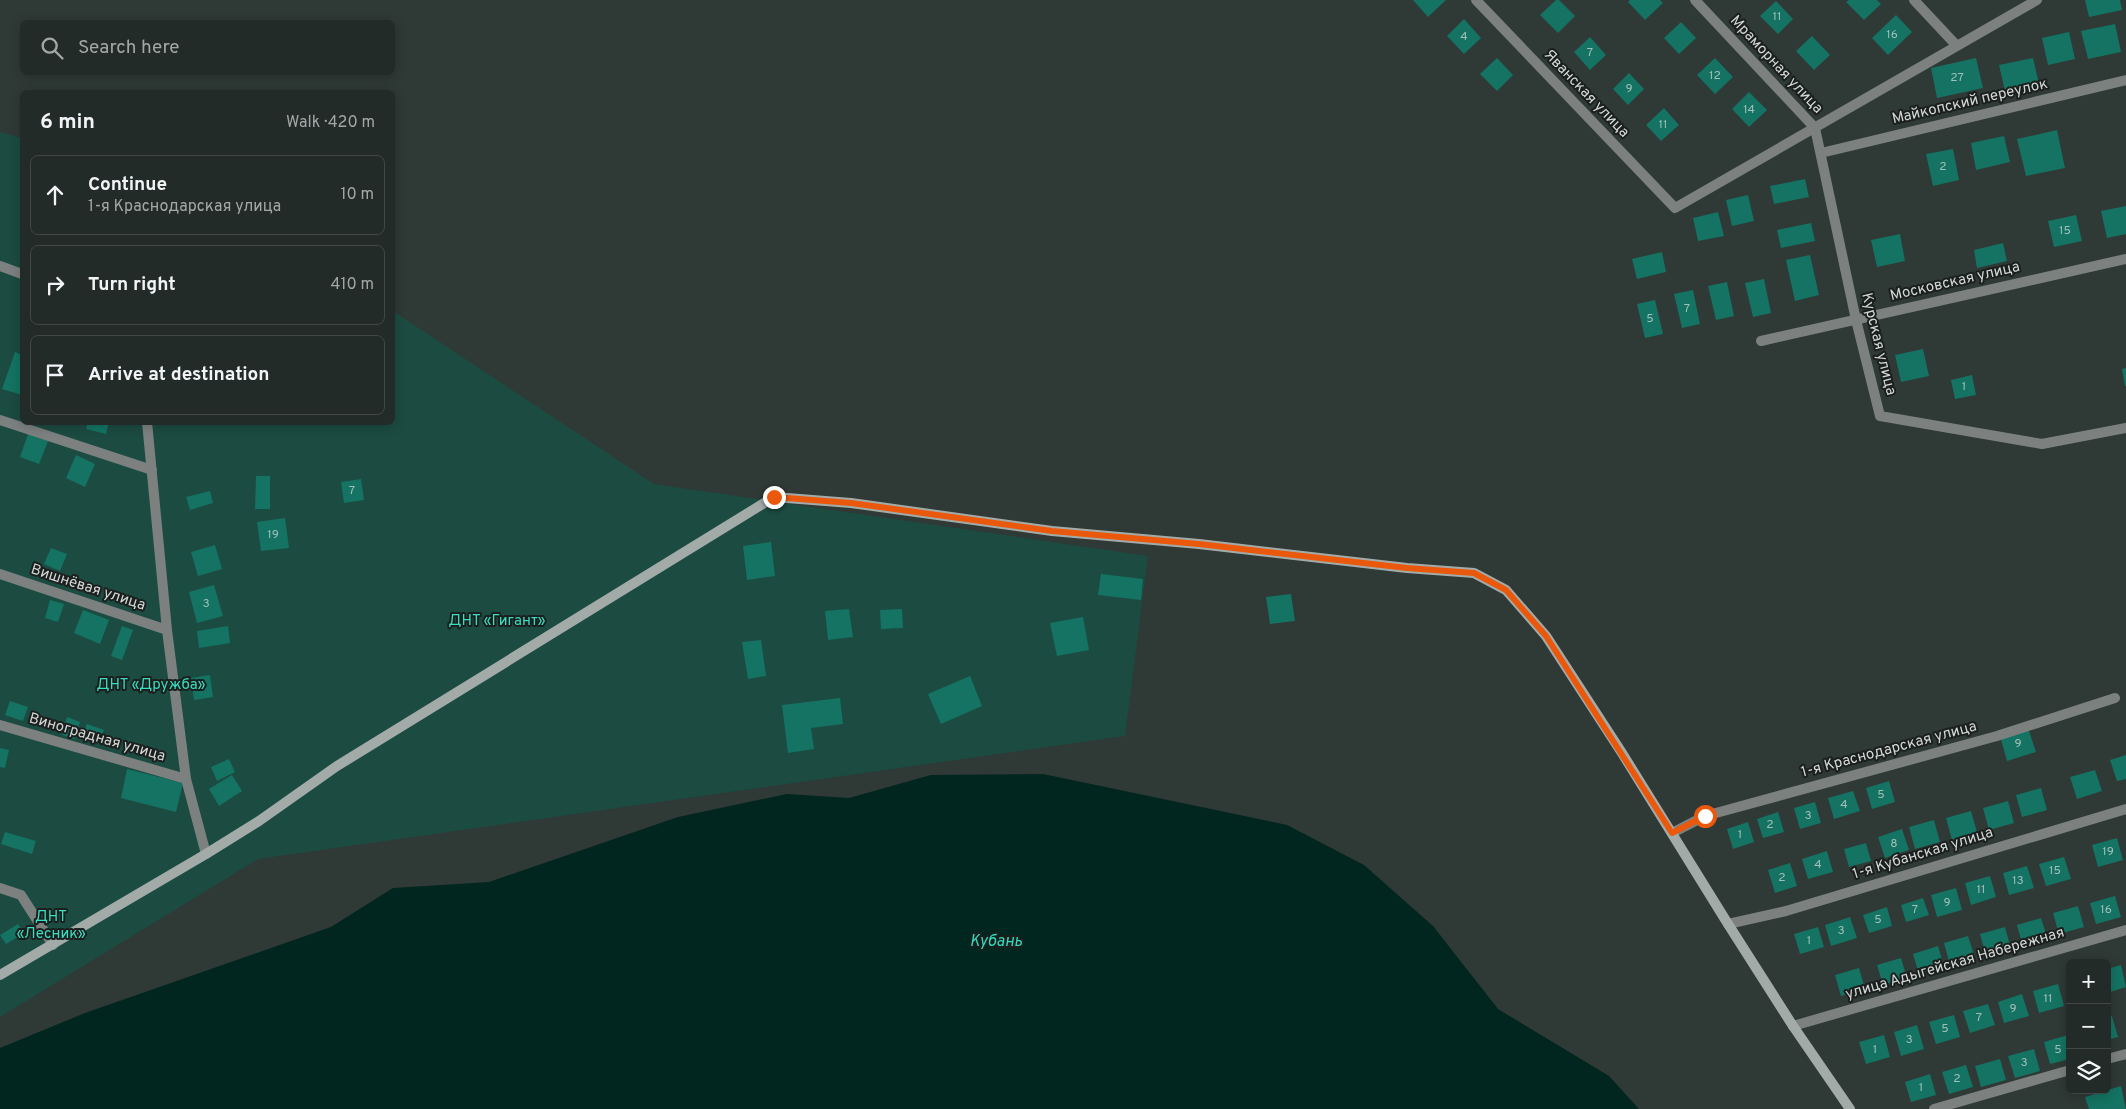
<!DOCTYPE html>
<meta charset="utf-8">
<style>
:root{--surface:#232b28;--page:#2b3330;--text:#f1f3f6;--muted:#a3a7a8;--line:#404745}
body{margin:0;font-family:Overpass,sans-serif;background:var(--page);color:var(--text)}
.controls{position:absolute;right:15px;bottom:15px;display:grid;overflow:hidden;border-radius:8px;box-shadow:0 2px 12px #0003}
.controls button{width:45px;height:45px;display:grid;place-items:center;padding:0;border:0;border-bottom:1px solid var(--line);background:var(--surface);color:var(--text);font:25px sans-serif}
.stop{position:absolute;width:15px;height:15px;margin:-11px;border:4px solid #ea580c;border-radius:50%;background:#fff}
.stop.end{background:#ea580c;border-color:#fff;box-shadow:0 1px 5px #0008}
.list{margin:0;padding:0;list-style:none}
h2{display:flex;justify-content:space-between;align-items:center;height:65px;margin:0;padding:0 20px;font-size:21px}
h2 small{font-size:16px;font-weight:400;color:var(--muted)}
.list li{display:grid;grid-template-columns:32px 1fr auto;gap:15px;align-items:center;box-sizing:border-box;height:80px;margin:0 10px 10px;padding:0 10px;border:1px solid var(--line);border-radius:8px}
.list b{display:block;font-size:19px;white-space:nowrap}
.list p{margin:0;font-size:16px;white-space:nowrap;color:var(--muted)}
.list em{font-size:16px;font-style:normal;color:var(--muted)}
.icon{flex:none;width:28px;height:28px;fill:none;stroke:currentColor;stroke-width:2;stroke-linecap:round;stroke-linejoin:round}
.map{position:relative;flex:none;width:2126px;height:1109px;overflow:hidden}
.search{position:absolute;background:var(--surface);box-shadow:0 2px 12px #0003;left:20px;top:20px;width:375px;height:55px;display:flex;align-items:center;gap:12px;box-sizing:border-box;padding:0 18px;border-radius:8px;color:var(--muted);font-size:19px}
.panel{position:absolute;background:var(--surface);box-shadow:0 2px 12px #0003;left:20px;top:90px;width:375px;height:335px;border-radius:8px}
.map>svg:first-child{display:block}
.green{fill:#1c4b41}
.water{fill:#01261f}
.building{fill:#147362}
.lines{fill:none;stroke-linecap:round;stroke-linejoin:round}
.street{stroke:#7c8180;stroke-width:10}
.secondary{stroke:#a3aba9;stroke-width:10}
.route{stroke:#ea580c;stroke-width:6}
.labels{text-anchor:middle;dominant-baseline:central;stroke-width:4;stroke-linejoin:round;paint-order:stroke}
.number-label{font-size:12px;fill:#a2bfb9}
.street-label{font-size:15px;fill:#d2d8d6;stroke:#1b1f1e}
.park-label{font-size:15px;fill:#37dec0;stroke:#1b1f1e}
.water-label{font-size:16px;font-style:italic;fill:#32dbbd;stroke:#1b1f1e}
</style>
<div class="map">
<svg width="2126" height="1109" viewBox="0 0 2126 1109">
<rect width="100%" height="100%" fill="#2f3936"/>
<path class="green" d="M0,132L22,138V422H392L393,311L654,484L1148,556L1125,736L258,859L0,1017Z"/>
<path class="water" d="M1043,774L1287,825L1364,865L1433,926L1498,1009L1609,1076L1639,1109H0V1048L85,1013L331,927L393,888L489,882L678,817L787,794L849,798L931,775Z"/>
<path class="building" d="M1413,0H1446L1428,17Z
M1556,0H1559L1575,16L1558,33L1540,15Z
M1630,0H1660L1663,3L1645,20L1628,2Z
M1849,0H1877L1881,4L1864,20L1846,2Z
M2085,0H2120L2122,10L2089,17Z
M1776,1L1793,19L1778,34L1760,16Z
M1896,15L1912,32L1888,55L1872,38Z
M1464,19L1481,38L1464,54L1447,36Z
M1681,22L1696,38L1679,54L1664,38Z
M2115,24L2121,52L2088,59L2081,31Z
M2069,32L2075,59L2048,65L2042,38Z
M1812,36L1830,55L1814,70L1796,51Z
M1590,37L1606,55L1590,70L1574,52Z
M1497,58L1513,75L1497,91L1480,74Z
M1715,58L1733,77L1715,94L1697,75Z
M1976,58L1983,88L1937,98L1931,68Z
M2033,58L2039,84L2005,91L1999,65Z
M1629,73L1644,89L1628,105L1613,89Z
M1749,92L1767,110L1749,127L1732,109Z
M1664,108L1679,125L1661,141L1646,125Z
M2057,130L2065,168L2026,176L2017,139Z
M2004,136L2010,162L1976,170L1971,143Z
M1953,149L1959,180L1933,186L1926,154Z
M1805,179L1809,197L1774,204L1770,186Z
M1748,195L1754,221L1732,226L1726,200Z
M2126,206V234L2107,238L2101,211Z
M1718,212L1724,236L1698,241L1693,218Z
M2076,215L2082,241L2054,247L2048,221Z
M1811,223L1815,241L1781,248L1777,230Z
M1900,234L1905,261L1877,267L1871,240Z
M2003,243L2007,261L1977,268L1974,250Z
M1662,252L1666,272L1637,279L1632,259Z
M1810,255L1819,295L1795,301L1786,260Z
M1764,279L1771,313L1753,317L1745,283Z
M1727,282L1734,316L1716,320L1708,286Z
M1693,290L1700,324L1682,328L1674,294Z
M1655,300L1663,334L1645,338L1637,304Z
M1923,349L1929,376L1901,382L1895,355Z
M15,352L22,355V395L2,389Z
M2126,368V386H2125L2122,369Z
M1972,375L1976,395L1955,399L1951,380Z
M88,422H109L106,434L86,429Z
M181,422H204V424H181Z
M28,434L48,441L39,464L20,457Z
M76,455L95,464L85,487L66,478Z
M256,476H270V509H255Z
M361,479L364,500L344,503L341,482Z
M210,491L213,503L190,510L186,497Z
M285,518L289,548L261,551L257,522Z
M771,542L775,576L747,580L743,546Z
M215,545L222,569L198,576L191,552Z
M51,548L67,554L60,571L44,564Z
M1101,574L1143,579L1141,600L1098,595Z
M214,585L223,616L197,623L189,592Z
M1291,594L1295,621L1270,624L1266,597Z
M50,600L64,604L58,622L45,618Z
M849,609L853,637L828,640L825,611Z
M902,609L903,628L881,629L880,610Z
M83,610L109,620L100,644L74,633Z
M1083,617L1089,650L1057,656L1050,623Z
M122,626L133,630L122,660L111,656Z
M228,626L230,643L199,648L197,631Z
M761,640L766,676L748,679L742,642Z
M210,675L213,697L194,700L191,678Z
M970,676L982,706L941,724L928,694Z
M840,698L843,724L811,728L814,749L788,753L782,705Z
M10,701L28,707L23,721L5,715Z
M67,717L80,722L75,739L62,735Z
M87,724L104,730L99,744L81,738Z
M2028,728L2036,752L2007,761L2000,736Z
M0,748L9,750L5,768L0,767Z
M2126,755V779L2117,781L2110,760Z
M229,759L235,772L217,781L211,767Z
M127,769L183,783L176,812L121,798Z
M2095,770L2102,791L2077,799L2070,777Z
M232,775L242,791L219,806L209,789Z
M1889,781L1895,802L1872,809L1866,788Z
M2041,788L2047,810L2022,817L2016,795Z
M1853,791L1860,811L1834,819L1828,798Z
M2008,801L2014,823L1989,830L1983,808Z
M1815,802L1821,823L1800,829L1794,808Z
M1971,811L1977,832L1952,840L1946,818Z
M1778,812L1784,832L1763,838L1757,819Z
M1934,820L1940,842L1915,849L1909,827Z
M1748,822L1754,842L1733,849L1727,829Z
M1902,829L1909,850L1885,858L1878,837Z
M5,832L36,841L32,854L1,844Z
M2117,838L2123,860L2098,867L2092,845Z
M1866,843L1871,861L1849,867L1844,849Z
M1827,851L1833,872L1808,879L1802,859Z
M2064,857L2071,879L2046,886L2039,864Z
M1790,863L1797,886L1775,893L1768,870Z
M2027,866L2034,888L2009,895L2003,873Z
M1990,876L1996,897L1971,905L1965,883Z
M1956,888L1962,910L1937,917L1931,895Z
M2115,896L2121,917L2096,924L2090,903Z
M1923,898L1929,915L1906,922L1901,905Z
M2078,906L2084,927L2059,934L2053,913Z
M1887,907L1892,926L1869,933L1863,915Z
M1850,917L1857,938L1831,946L1825,925Z
M2041,918L2048,940L2023,947L2017,925Z
M18,924L24,933L6,944L0,935Z
M1818,927L1824,947L1800,954L1794,934Z
M2005,927L2011,949L1986,956L1980,934Z
M1968,936L1975,958L1950,965L1944,943Z
M1938,946L1944,966L1919,974L1913,954Z
M1901,958L1907,978L1883,985L1877,965Z
M2121,965L2126,987L2107,993V969Z
M1859,968L1865,989L1841,996L1835,975Z
M2058,984L2064,1006L2039,1013L2033,991Z
M2022,994L2029,1016L2004,1023L1998,1002Z
M1988,1004L1995,1025L1970,1033L1963,1011Z
M1954,1015L1960,1037L1936,1044L1929,1022Z
M2112,1016L2118,1037L2107,1040V1017Z
M1917,1025L1924,1049L1901,1056L1894,1032Z
M1884,1035L1890,1057L1866,1064L1859,1042Z
M2068,1035L2070,1059L2050,1064L2044,1042Z
M2034,1049L2040,1071L2015,1078L2008,1056Z
M2000,1059L2006,1080L1981,1087L1975,1066Z
M1966,1065L1973,1087L1949,1094L1942,1072Z
M1930,1074L1936,1095L1911,1102L1905,1082Z
M2121,1086L2126,1109H2089L2085,1097Z"/>
<g class="lines">
<path class="street" d="M1476,0L1675,208L2037,0
M1695,0L1815,128L1856,320L1880,416L2042,444L2126,428
M1914,0L1957,46
M1821,153L2126,80
M0,266L22,274
M1761,341L2126,259
M0,420L152,470
M147,422L167,630L186,779L206,854
M0,574L167,630
M0,725L186,779
M1672,833L1705,816L1997,736L2115,698
M0,888L21,895L53,945
M1728,924L1786,911L2126,809
M1793,1026L2126,930
M2107,1059L2126,1054
M1934,1109L2070,1070"/>
<path class="secondary" d="M0,975L206,854L259,821L337,766L774,497L851,503L1052,531L1199,544L1407,568L1474,573L1506,590L1546,636L1622,753L1728,924L1793,1026L1850,1109"/>
</g>
<g class="lines">
<path class="route" d="M774,497L851,503L1052,531L1199,544L1407,568L1474,573L1506,590L1546,636L1672,833L1705,816"/>
</g>
<g class="labels">
<g class="number-label">
<text x="1777" y="17">11</text>
<text x="1892" y="35">16</text>
<text x="1464" y="37">4</text>
<text x="1590" y="53">7</text>
<text x="1715" y="76">12</text>
<text x="1957" y="78">27</text>
<text x="1629" y="89">9</text>
<text x="1749" y="110">14</text>
<text x="1663" y="125">11</text>
<text x="1943" y="167">2</text>
<text x="2065" y="231">15</text>
<text x="1687" y="309">7</text>
<text x="1650" y="319">5</text>
<text x="1964" y="387">1</text>
<text x="352" y="491">7</text>
<text x="273" y="535">19</text>
<text x="206" y="604">3</text>
<text x="2018" y="744">9</text>
<text x="1881" y="795">5</text>
<text x="1844" y="805">4</text>
<text x="1808" y="816">3</text>
<text x="1770" y="825">2</text>
<text x="1740" y="835">1</text>
<text x="1894" y="844">8</text>
<text x="2108" y="852">19</text>
<text x="1818" y="865">4</text>
<text x="2055" y="871">15</text>
<text x="1782" y="878">2</text>
<text x="2018" y="881">13</text>
<text x="1981" y="890">11</text>
<text x="1947" y="903">9</text>
<text x="1915" y="910">7</text>
<text x="2106" y="910">16</text>
<text x="1878" y="920">5</text>
<text x="1841" y="931">3</text>
<text x="1809" y="941">1</text>
<text x="2048" y="999">11</text>
<text x="2013" y="1009">9</text>
<text x="1979" y="1018">7</text>
<text x="1945" y="1029">5</text>
<text x="1909" y="1040">3</text>
<text x="1875" y="1050">1</text>
<text x="2058" y="1050">5</text>
<text x="2024" y="1063">3</text>
<text x="1957" y="1079">2</text>
<text x="1921" y="1088">1</text>
</g>
<g class="street-label">
<text transform="translate(1776 65) rotate(47)">Мраморная улица</text>
<text transform="translate(1586 94) rotate(46)">Яванская улица</text>
<text transform="translate(1970 102) rotate(-13)">Майкопский переулок</text>
<text transform="translate(1955 282) rotate(-13)">Московская улица</text>
<text transform="translate(1878 344) rotate(76)">Курская улица</text>
<text transform="translate(88 588) rotate(18)">Вишнёвая улица</text>
<text transform="translate(97 738) rotate(16)">Виноградная улица</text>
<text transform="translate(1889 750) rotate(-15)">1-я Краснодарская улица</text>
<text transform="translate(1923 854) rotate(-17)">1-я Кубанская улица</text>
<text transform="translate(1955 964) rotate(-16)">улица Адыгейская Набережная</text>
</g>
<g class="park-label">
<text x="497" y="621">ДНТ «Гигант»</text>
<text x="151" y="685">ДНТ «Дружба»</text>
<text x="51" y="917">ДНТ<tspan x="51" dy="17">«Лесник»</tspan></text>
</g>
<g class="water-label">
<text x="996" y="942">Кубань</text>
</g>
</g>
</svg>
<div class="controls">
<button>+</button>
<button>−</button>
<button><svg class="icon" aria-label="layers" viewBox="0 0 24 24"><path d="M12 4l9 5-9 5-9-5zM3 14l9 5 9-5"/></svg></button>
</div>
<div class="stop" style="left:1705px;top:816px"></div>
<div class="stop end" style="left:774px;top:497px"></div>
<div class="search"><svg class="icon" aria-label="search" viewBox="0 0 24 24"><circle cx="10" cy="10" r="6"/><path d="M15 15l6 6"/></svg>Search here</div>
<section class="panel">
<h2>6 min<small>Walk · 420 m</small></h2>
<ul class="list">
<li><svg class="icon" aria-label="ahead" viewBox="0 0 24 24"><path d="M12 20V5M6 11l6-6 6 6"/></svg><div><b>Continue</b><p>1-я Краснодарская улица</p></div><em>10 m</em></li>
<li><svg class="icon" aria-label="right" viewBox="0 0 24 24"><path d="M7 20v-9h11M14 6l5 5-5 5"/></svg><div><b>Turn right</b></div><em>410 m</em></li>
<li><svg class="icon" aria-label="arrive" viewBox="0 0 24 24"><path d="M6 21V4h12l-3 4 3 4H6"/></svg><div><b>Arrive at destination</b></div></li>
</ul>
</section>
</div>
